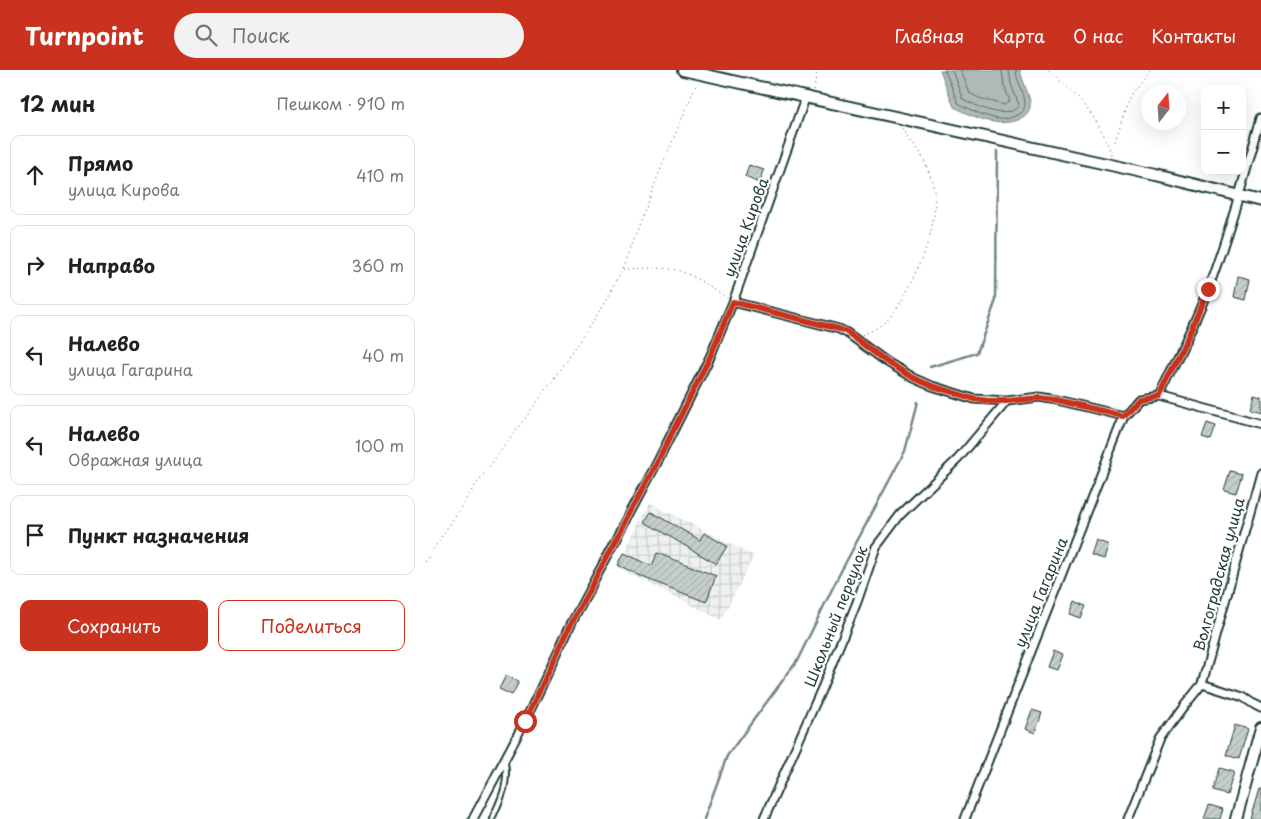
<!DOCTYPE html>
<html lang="ru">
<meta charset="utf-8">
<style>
:root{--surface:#fff;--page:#f2f2f2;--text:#222;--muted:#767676;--line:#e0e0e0;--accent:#c8321e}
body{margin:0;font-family:"Playpen Sans",sans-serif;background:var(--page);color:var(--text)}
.controls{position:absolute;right:15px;top:15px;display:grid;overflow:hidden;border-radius:10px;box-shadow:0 5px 20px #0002}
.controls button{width:45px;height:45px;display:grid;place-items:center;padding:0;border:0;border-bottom:1px solid var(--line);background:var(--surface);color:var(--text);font:25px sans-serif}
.compass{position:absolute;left:716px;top:15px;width:45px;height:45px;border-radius:50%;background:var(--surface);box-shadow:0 5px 20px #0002;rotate:17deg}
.stop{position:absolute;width:15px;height:15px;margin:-11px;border:4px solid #c8321e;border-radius:50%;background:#fff}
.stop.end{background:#c8321e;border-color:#fff;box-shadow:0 1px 5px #0008}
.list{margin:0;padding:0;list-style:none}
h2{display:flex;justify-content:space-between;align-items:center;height:65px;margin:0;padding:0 20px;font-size:21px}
h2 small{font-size:16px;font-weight:400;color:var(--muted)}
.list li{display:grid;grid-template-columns:32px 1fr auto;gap:15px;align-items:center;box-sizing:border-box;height:80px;margin:0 10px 10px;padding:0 10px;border:1px solid var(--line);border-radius:10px}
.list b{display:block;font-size:19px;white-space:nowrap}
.list p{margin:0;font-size:16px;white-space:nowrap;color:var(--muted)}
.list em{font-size:16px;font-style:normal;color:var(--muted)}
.actions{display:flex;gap:10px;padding:15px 20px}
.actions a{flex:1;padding:11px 0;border:1px solid var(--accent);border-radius:10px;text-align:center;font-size:18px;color:var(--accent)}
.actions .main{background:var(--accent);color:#fff}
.icon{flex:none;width:28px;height:28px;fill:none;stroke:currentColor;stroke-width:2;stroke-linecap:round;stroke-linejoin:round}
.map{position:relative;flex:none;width:836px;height:749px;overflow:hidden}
header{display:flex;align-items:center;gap:30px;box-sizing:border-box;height:70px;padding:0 25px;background:var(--accent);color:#fff}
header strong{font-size:24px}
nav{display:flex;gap:28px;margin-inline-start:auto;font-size:18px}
.search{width:350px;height:45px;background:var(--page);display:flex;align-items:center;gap:12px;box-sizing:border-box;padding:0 18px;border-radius:28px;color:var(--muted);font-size:19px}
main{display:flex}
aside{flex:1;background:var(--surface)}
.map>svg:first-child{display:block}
.industrial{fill:url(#industrial-grid)}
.water{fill:#afbab7;stroke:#758883}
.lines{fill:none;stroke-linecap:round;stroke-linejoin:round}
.shore{stroke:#596f68;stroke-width:1}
.stream{stroke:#758883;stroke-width:2.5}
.building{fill:url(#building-hatch);stroke:#1f3d34}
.lane-casing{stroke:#1f3d34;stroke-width:8}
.street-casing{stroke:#1f3d34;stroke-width:11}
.secondary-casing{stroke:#1f3d34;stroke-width:14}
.path{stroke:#1f3d34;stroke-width:1;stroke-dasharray:1 4;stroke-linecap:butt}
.lane{stroke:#fff;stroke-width:4}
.street{stroke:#fff;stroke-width:7}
.secondary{stroke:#fff;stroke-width:10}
.route{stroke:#c8321e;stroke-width:6}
.labels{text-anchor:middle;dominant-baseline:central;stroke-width:4.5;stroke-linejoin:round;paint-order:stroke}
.street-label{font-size:15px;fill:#1f3d34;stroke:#fff}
</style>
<header>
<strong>Turnpoint</strong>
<div class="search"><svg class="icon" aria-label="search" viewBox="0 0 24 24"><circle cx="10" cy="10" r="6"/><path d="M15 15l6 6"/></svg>Поиск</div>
<nav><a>Главная</a><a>Карта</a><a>О нас</a><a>Контакты</a></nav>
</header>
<main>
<aside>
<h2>12 мин<small>Пешком · 910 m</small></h2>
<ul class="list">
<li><svg class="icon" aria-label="ahead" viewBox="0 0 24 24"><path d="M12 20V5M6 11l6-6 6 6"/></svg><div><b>Прямо</b><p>улица Кирова</p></div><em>410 m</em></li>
<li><svg class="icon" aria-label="right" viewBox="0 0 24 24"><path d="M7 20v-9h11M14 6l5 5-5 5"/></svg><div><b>Направо</b></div><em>360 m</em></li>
<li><svg class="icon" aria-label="left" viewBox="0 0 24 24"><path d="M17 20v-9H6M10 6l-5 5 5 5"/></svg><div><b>Налево</b><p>улица Гагарина</p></div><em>40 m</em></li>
<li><svg class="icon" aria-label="left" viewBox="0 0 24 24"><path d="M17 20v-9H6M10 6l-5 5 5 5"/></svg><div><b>Налево</b><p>Овражная улица</p></div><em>100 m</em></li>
<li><svg class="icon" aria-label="arrive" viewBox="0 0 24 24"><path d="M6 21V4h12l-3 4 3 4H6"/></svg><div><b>Пункт назначения</b></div></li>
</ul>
<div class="actions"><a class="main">Сохранить</a><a>Поделиться</a></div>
</aside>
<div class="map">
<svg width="836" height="749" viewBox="0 0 836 749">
<defs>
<pattern id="industrial-grid" width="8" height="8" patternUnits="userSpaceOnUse" patternTransform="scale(1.25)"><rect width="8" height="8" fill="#eef1f0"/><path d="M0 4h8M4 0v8" fill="none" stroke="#ccd0ce"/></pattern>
<pattern id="building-hatch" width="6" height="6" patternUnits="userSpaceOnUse" patternTransform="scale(1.25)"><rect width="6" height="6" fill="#c7cfcc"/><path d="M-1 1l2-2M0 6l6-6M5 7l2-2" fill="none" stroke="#aab3b0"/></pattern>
</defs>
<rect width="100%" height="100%" fill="#fff"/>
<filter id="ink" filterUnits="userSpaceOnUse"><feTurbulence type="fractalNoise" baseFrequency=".02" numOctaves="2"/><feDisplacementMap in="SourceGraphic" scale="10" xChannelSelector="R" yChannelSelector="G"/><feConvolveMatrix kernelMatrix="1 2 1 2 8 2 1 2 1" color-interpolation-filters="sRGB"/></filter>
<g filter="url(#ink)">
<path class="industrial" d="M225,433L329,486L296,550L192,497Z"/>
<path class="water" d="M515,0H595C597,11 607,29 605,37C603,45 598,47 592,50C570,58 548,46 529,37Z"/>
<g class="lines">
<path class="shore" d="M520,0L533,33C545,39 567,51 581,49C584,48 588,46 592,45C597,42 600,39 600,33C600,23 591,12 591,0
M527,0L538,29C552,36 582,52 594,35L586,14L584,0
M535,0L544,23L554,28L579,35L585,31L579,16L577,0"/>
<path class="stream" d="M505,297L552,283L571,230L572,82
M279,749L302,686L372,591L413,507L480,381L493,332"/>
</g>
<path class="building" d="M324,95L339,100L335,113L320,107Z
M813,206L825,209L821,230L809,227Z
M829,324L836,326V342L825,339Z
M782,353L791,356L786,370L777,367Z
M805,401L817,404L811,423L799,420Z
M226,442L275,470L279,463L302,476L291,494L220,452Z
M671,470L684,475L679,489L666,485Z
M199,483L227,496L232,483L291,506L281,532L222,509L193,495Z
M650,531L661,536L656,548L645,544Z
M628,581L637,585L631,600L622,597Z
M81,605L94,612L87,625L74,619Z
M607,640L617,643L610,663L600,659Z
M810,655L823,659L814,689L801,685Z
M795,698L809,702L802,725L788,721Z
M834,719H836V749H825Z
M784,735L798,739L795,749H779Z"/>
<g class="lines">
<g class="lane-casing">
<path id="lane" d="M67,749C76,728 84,715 80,692"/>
</g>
<g class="street-casing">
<path id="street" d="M308,232L414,259L422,263L462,292L489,308L507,316L549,329L582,331L614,327L632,330L699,346
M734,326C751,290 769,256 783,219C804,163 820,105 836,48
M777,614L818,627L830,635L836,638
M48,749L100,651L145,556L233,391L285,287L308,232L381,26
M339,749L397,618L432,532L451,477L475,445L533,389L582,331
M540,749L699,346L714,329L734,326L836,354
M703,749L735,669L760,635L777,614L836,402"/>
</g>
<g class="secondary-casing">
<path id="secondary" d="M258,0L731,105L836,131
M811,749L836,658"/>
</g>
<path class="path" d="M624,0C651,26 675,46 686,84
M389,20L392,0
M687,81L705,25L725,0
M199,199C217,199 237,196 254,201C271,206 287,219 302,228
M437,265C449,260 461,254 468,243C490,215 519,147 507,111C504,102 500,91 494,83C488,75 481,67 477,58
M0,492L47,420L123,317L178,236L198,199L234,103L272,13"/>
<use href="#lane" class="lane"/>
<use href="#street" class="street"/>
<use href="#secondary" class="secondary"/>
</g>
</g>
<g class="lines" filter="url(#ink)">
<path class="route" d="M100,651L145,556L233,391L285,287L308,232L414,259L422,262L462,292L489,308L507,316L527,322L549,329L564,331H582L614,328L632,330L698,346L714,329L734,326L765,262L783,219"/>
</g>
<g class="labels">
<g class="street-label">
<text transform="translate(320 157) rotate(-70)">улица Кирова</text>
<text transform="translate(793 504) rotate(-75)">Волгоградская улица</text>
<text transform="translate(615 522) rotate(-68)">улица Гагарина</text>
<text transform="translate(410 546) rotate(-69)">Школьный переулок</text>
</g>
</g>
</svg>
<div class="controls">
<button>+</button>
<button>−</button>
</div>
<svg class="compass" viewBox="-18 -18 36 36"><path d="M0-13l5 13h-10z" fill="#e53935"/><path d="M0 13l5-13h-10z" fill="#767676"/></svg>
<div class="stop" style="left:100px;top:651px"></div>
<div class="stop end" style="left:783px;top:219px"></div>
</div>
</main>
